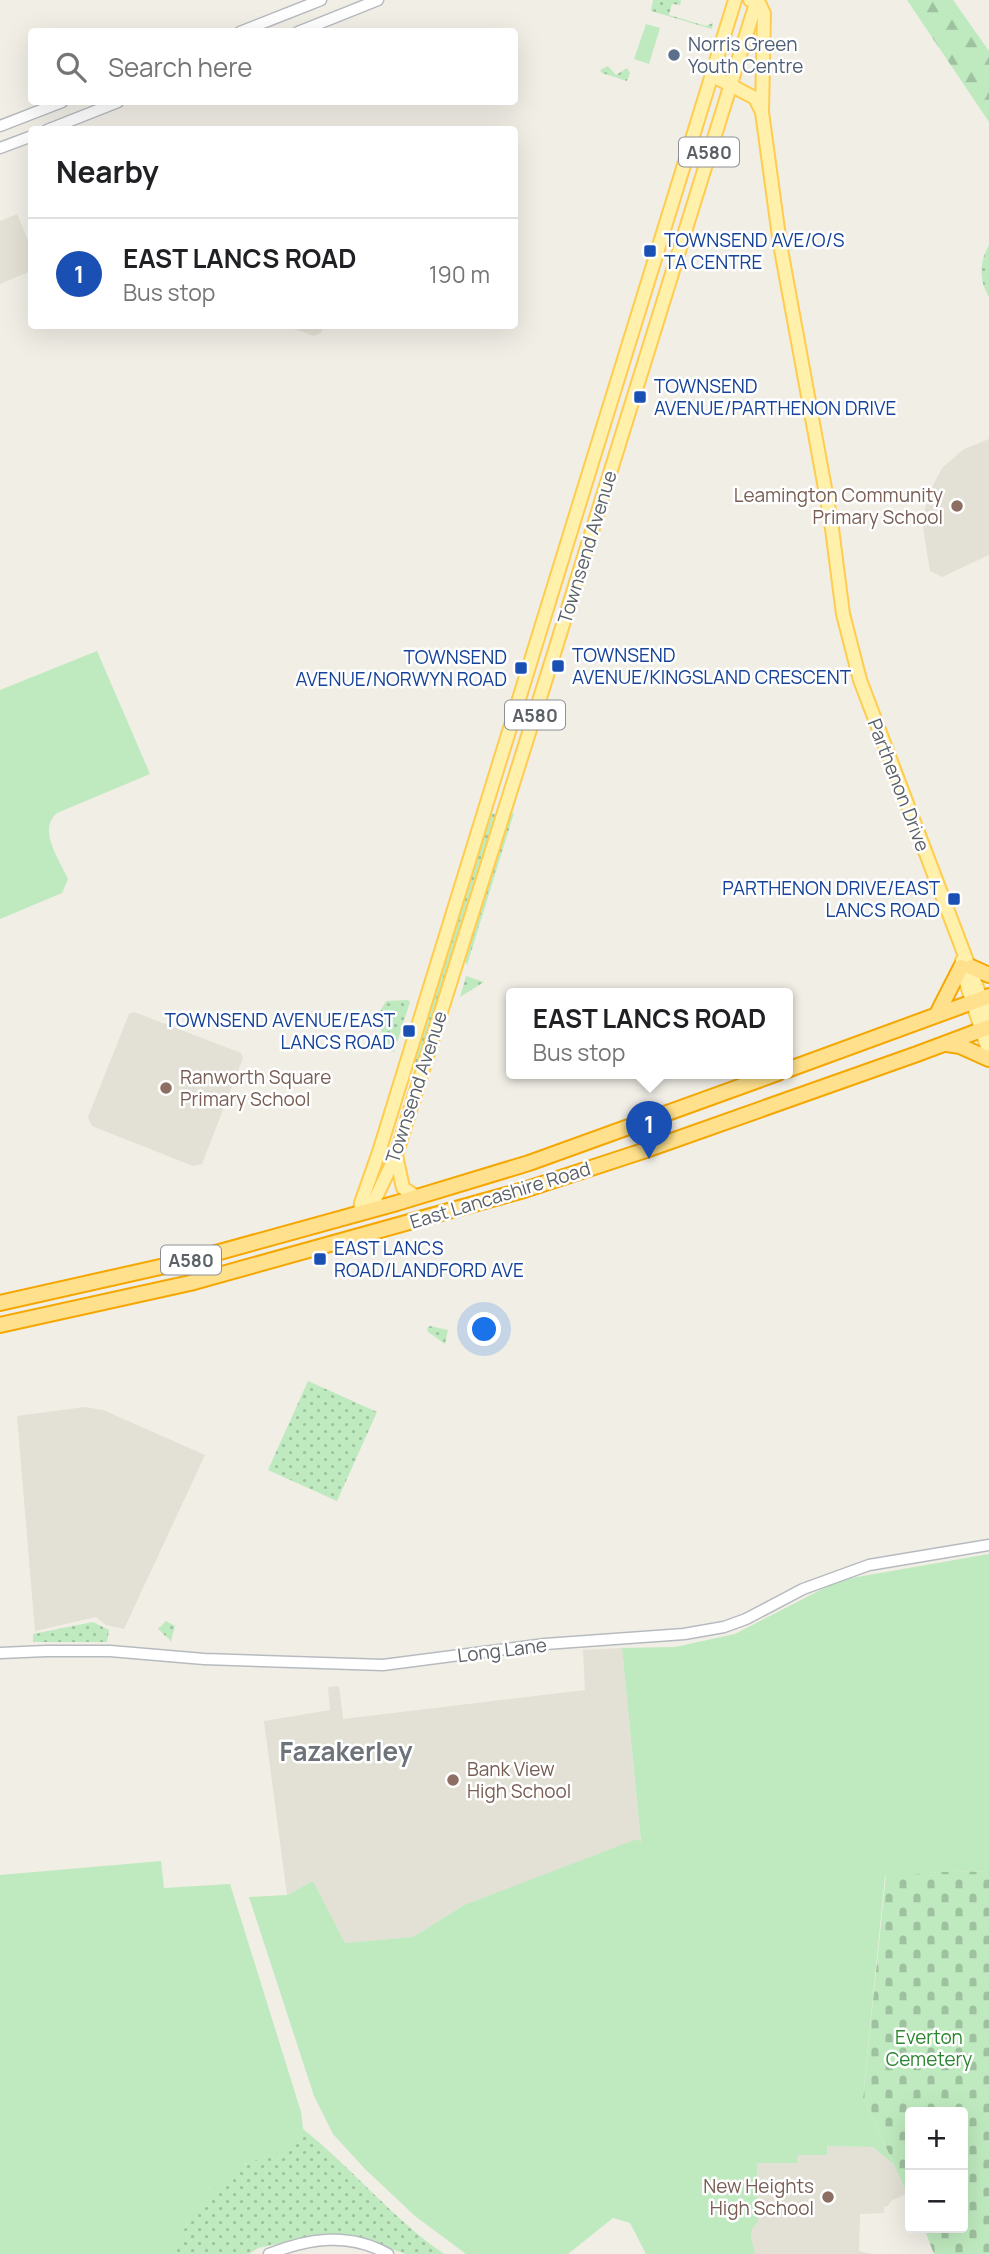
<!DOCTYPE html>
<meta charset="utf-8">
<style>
:root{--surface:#fff;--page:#f2f2f2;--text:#202124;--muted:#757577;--line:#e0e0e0;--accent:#fb2f20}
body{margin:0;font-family:Manrope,sans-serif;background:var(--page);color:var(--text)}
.controls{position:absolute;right:21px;bottom:21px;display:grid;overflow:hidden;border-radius:7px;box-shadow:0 7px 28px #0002}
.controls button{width:63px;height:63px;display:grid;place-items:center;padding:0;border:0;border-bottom:2px solid var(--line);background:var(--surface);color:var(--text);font:35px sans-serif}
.you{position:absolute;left:485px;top:1330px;width:24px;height:24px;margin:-18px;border:5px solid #fff;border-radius:50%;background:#1a73e8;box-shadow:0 0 0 10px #1a73e833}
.badge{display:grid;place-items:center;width:46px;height:46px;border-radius:50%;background:var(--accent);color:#fff;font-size:23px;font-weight:700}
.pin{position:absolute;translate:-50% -58px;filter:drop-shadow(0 2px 4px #0008)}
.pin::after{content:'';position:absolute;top:37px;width:24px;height:21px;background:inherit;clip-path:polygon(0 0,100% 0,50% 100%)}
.popup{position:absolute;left:506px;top:988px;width:287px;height:91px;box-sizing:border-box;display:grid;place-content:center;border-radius:7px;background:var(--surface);filter:drop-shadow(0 2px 5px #0005);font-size:23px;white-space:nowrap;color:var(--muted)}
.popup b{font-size:26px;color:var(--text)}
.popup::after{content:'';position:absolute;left:50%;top:100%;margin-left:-14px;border:14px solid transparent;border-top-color:var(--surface)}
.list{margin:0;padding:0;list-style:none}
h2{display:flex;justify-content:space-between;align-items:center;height:91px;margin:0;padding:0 28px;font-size:30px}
h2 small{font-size:23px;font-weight:400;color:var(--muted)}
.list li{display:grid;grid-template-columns:46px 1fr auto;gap:21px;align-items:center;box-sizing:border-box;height:112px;padding:0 28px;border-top:2px solid var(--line)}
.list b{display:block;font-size:26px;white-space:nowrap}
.list p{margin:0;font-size:23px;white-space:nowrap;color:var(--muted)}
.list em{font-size:23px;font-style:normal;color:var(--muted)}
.icon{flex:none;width:38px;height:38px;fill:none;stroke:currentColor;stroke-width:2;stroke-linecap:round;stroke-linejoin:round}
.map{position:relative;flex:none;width:989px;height:2254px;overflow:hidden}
.search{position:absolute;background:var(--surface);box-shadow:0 7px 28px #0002;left:28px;top:28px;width:490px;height:77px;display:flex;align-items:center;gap:18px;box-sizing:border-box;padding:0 24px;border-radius:7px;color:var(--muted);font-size:26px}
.panel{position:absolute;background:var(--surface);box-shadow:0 7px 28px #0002;left:28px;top:126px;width:490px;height:203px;border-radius:7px}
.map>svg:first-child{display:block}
.education{fill:#e3e0d5}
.grass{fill:url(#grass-dots)}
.forest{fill:url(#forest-firs)}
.cemetery{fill:url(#cemetery-stones)}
.park{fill:#bfeabf}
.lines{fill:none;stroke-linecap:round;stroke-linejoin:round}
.minor-casing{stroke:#b7bbc0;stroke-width:13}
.major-casing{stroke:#ffcc4f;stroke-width:16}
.highway-casing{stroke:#f5a600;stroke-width:18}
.minor{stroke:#fff;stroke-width:10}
.major{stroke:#fff1ab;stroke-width:12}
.highway{stroke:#ffe18d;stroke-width:14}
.service-dot{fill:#5c6f8a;stroke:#fff;stroke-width:2.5}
.transit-dot{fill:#1a4fb4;stroke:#fff;stroke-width:2.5}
.education-dot{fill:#8d6e63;stroke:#fff;stroke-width:2.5}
.labels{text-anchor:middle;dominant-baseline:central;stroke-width:5;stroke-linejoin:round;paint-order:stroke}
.shield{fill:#fff;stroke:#8d9095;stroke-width:2}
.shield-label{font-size:18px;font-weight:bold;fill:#5c6167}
.service-label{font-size:19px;fill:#4e5e75;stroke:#fff;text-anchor:start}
.transit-label{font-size:19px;fill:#164399;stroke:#fff;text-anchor:start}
.education-label{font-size:19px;fill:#785e54;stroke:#fff;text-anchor:end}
.street-label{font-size:19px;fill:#5c6167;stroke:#fff}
.park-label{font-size:19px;fill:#2c8630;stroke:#fff}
.district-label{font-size:26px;font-weight:bold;fill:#6d7379;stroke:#fff}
</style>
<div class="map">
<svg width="989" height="2254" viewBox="0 0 989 2254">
<defs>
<pattern id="grass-dots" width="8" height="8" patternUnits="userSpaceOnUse" patternTransform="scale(1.75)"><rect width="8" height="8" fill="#bfeabf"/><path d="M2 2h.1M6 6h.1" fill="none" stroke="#9ec19f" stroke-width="1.8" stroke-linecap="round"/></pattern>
<pattern id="forest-firs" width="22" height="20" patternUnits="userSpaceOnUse" patternTransform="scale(1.75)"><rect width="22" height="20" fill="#bfeabf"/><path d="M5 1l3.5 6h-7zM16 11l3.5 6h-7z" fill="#9ec19f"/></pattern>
<pattern id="cemetery-stones" width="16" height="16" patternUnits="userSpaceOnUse" patternTransform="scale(1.75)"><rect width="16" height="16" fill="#bfeabf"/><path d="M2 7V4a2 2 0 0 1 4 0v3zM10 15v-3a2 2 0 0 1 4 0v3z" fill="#9ec19f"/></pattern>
</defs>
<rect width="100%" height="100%" fill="#f0eee5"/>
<path class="education" d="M17,214L31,247V271L0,284V221Z
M287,326H324L321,333L314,336Z
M989,439V555L942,577L930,571L922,521L930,491L942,468L964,449Z
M134,1012L241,1053L243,1058L202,1164L193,1166L92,1126L88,1117L129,1014Z
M85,1407L103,1410L205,1455L124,1629L106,1625L96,1617L35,1631L17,1416Z
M622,1648L641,1843L637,1840L464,1905L413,1937L345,1943L313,1881L287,1895L264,1721L330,1710L328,1687L339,1686L343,1719L585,1690L583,1650Z
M827,2146L873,2147L894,2165L908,2193L891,2201L888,2206L884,2207V2213L860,2214L859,2251L872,2254H755L749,2236L753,2226L758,2221L757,2163H797L798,2155Z"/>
<path class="grass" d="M653,0H681L680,5L672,4L669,15L706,26L713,23L712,29L651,11Z
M608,66L616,75L627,68L630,73L627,81L602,73L600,70Z
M989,245V297C979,281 979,262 989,245Z
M488,812L497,815L419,1067L410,1064Z
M514,813L467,965L464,959L509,814Z
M466,976L484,982L460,997Z
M386,1001L408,1000L410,1002L394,1052L390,1051L376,1018Z
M430,1326L448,1330L445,1344L428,1332L427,1328Z
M308,1381L377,1412L337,1501L268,1470Z
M166,1621L175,1626L171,1641L158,1629Z
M93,1622L109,1630L107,1642H33V1634Z
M303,2129C352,2168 392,2218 444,2254H406L361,2239L316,2236L258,2248L249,2254H170C183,2231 200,2200 219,2183C227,2177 237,2168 246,2164C268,2152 290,2155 303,2129Z"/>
<path class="forest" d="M907,0H953L989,51V122Z"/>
<path class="cemetery" d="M958,1871L989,1872V2254H934L924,2228H963V2112H910V2199L863,2098L886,1875Z"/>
<path class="park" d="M646,24L660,28L649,64L634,59Z
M97,651L150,774L57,813C37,830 60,860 68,879L62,893L0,919V690Z
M989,1554V1872L958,1871L885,1876L863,2098L894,2165L873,2147L827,2146V2155H798L797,2163H757L758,2222C745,2233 753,2240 755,2254H646L630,2223L613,2218L568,2254H466L415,2216L365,2169L333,2134L314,2096L249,1897L287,1895L313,1881L345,1943L413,1937L464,1905L637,1839L641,1842L622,1648L675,1647L735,1634L840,1580Z
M161,1861L164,1888L230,1884L301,2112L303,2129L298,2140L285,2151L245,2164L218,2184L186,2226L170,2254H0V1875Z"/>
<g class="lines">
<g class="minor-casing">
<path id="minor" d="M240,32L321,0
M298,32L378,0
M0,126L62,102
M47,130L118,102
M0,148L32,136
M0,1653L46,1651H110L204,1659L383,1665L545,1644L684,1634L724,1627L746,1619L803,1589L869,1565L989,1545
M269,2254C309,2238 349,2232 388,2254"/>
</g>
<g class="major-casing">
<path id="major" d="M750,0L760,5L764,14L762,112L780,244L831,521L843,614L860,680L989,1019
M711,75L755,98L762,112
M962,961L961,967L989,1053
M396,1155L403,1188L417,1197
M370,1210L396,1155L556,647L757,0
M360,1213L361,1203L379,1152L735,0"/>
</g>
<g class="highway-casing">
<path id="highway" d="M971,967L989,975
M937,1014L961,967
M947,1044L960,1046L989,1059
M787,1070L989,996
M0,1303L187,1261L397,1203L529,1163L778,1073
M0,1325L190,1283L524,1190L646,1150L917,1054L989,1027"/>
</g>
<use href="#minor" class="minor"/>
<use href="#major" class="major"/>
<use href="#highway" class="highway"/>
</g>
<circle class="service-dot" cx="674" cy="55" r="7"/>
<g class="transit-dot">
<rect x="643" y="244" width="14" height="14" rx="3.5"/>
<rect x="633" y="390" width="14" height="14" rx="3.5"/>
<rect x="551" y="659" width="14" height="14" rx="3.5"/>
<rect x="514" y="661" width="14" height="14" rx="3.5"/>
<rect x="947" y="892" width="14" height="14" rx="3.5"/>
<rect x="402" y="1024" width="14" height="14" rx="3.5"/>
<rect x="313" y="1252" width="14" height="14" rx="3.5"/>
</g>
<g class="education-dot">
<circle cx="957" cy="506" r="7"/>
<circle cx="166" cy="1088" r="7"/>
<circle cx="453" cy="1780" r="7"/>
<circle cx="828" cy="2197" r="7"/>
</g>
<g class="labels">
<g class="shield">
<rect x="679" y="137.5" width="60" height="29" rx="5"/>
<rect x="505" y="700.5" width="60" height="29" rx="5"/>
<rect x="161" y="1245.5" width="60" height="29" rx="5"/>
</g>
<g class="shield-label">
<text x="709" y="152">A580</text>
<text x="535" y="715">A580</text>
<text x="191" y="1260">A580</text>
</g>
<g class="service-label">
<text x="688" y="44">Norris Green<tspan x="688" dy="22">Youth Centre</tspan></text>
</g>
<g class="transit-label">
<text x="664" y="240">TOWNSEND AVE/O/S<tspan x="664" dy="22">TA CENTRE</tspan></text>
<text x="654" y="386">TOWNSEND<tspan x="654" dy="22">AVENUE/PARTHENON DRIVE</tspan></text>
<text x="572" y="655">TOWNSEND<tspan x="572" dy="22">AVENUE/KINGSLAND CRESCENT</tspan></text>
<text x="507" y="657" text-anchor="end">TOWNSEND<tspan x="507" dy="22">AVENUE/NORWYN ROAD</tspan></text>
<text x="940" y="888" text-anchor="end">PARTHENON DRIVE/EAST<tspan x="940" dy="22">LANCS ROAD</tspan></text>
<text x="395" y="1020" text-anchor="end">TOWNSEND AVENUE/EAST<tspan x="395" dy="22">LANCS ROAD</tspan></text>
<text x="334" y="1248">EAST LANCS<tspan x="334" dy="22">ROAD/LANDFORD AVE</tspan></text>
</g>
<g class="education-label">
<text x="943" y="495">Leamington Community<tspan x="943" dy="22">Primary School</tspan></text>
<text x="180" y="1077" text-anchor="start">Ranworth Square<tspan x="180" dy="22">Primary School</tspan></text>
<text x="467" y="1769" text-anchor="start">Bank View<tspan x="467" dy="22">High School</tspan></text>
<text x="814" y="2186">New Heights<tspan x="814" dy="22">High School</tspan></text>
</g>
<g class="street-label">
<text transform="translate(587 547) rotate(-73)">Townsend Avenue</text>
<text transform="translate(899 785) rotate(69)">Parthenon Drive</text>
<text transform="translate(416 1087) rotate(-72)">Townsend Avenue</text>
<text transform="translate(500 1195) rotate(-17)">East Lancashire Road</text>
<text transform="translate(502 1650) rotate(-7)">Long Lane</text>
</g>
<g class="park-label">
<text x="929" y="2037">Everton<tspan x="929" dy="22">Cemetery</tspan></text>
</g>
<g class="district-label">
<text x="346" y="1751">Fazakerley</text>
</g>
</g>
</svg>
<div class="controls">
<button>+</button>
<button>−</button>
</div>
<div class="you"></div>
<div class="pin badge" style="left:649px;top:1159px;background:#1a4fb4">1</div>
<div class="popup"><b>EAST LANCS ROAD</b>Bus stop</div>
<div class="search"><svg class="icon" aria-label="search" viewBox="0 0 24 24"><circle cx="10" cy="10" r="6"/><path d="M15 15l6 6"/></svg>Search here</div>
<section class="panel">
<h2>Nearby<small></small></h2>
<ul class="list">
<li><span class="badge" style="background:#1a4fb4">1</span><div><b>EAST LANCS ROAD</b><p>Bus stop</p></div><em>190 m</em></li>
</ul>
</section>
</div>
